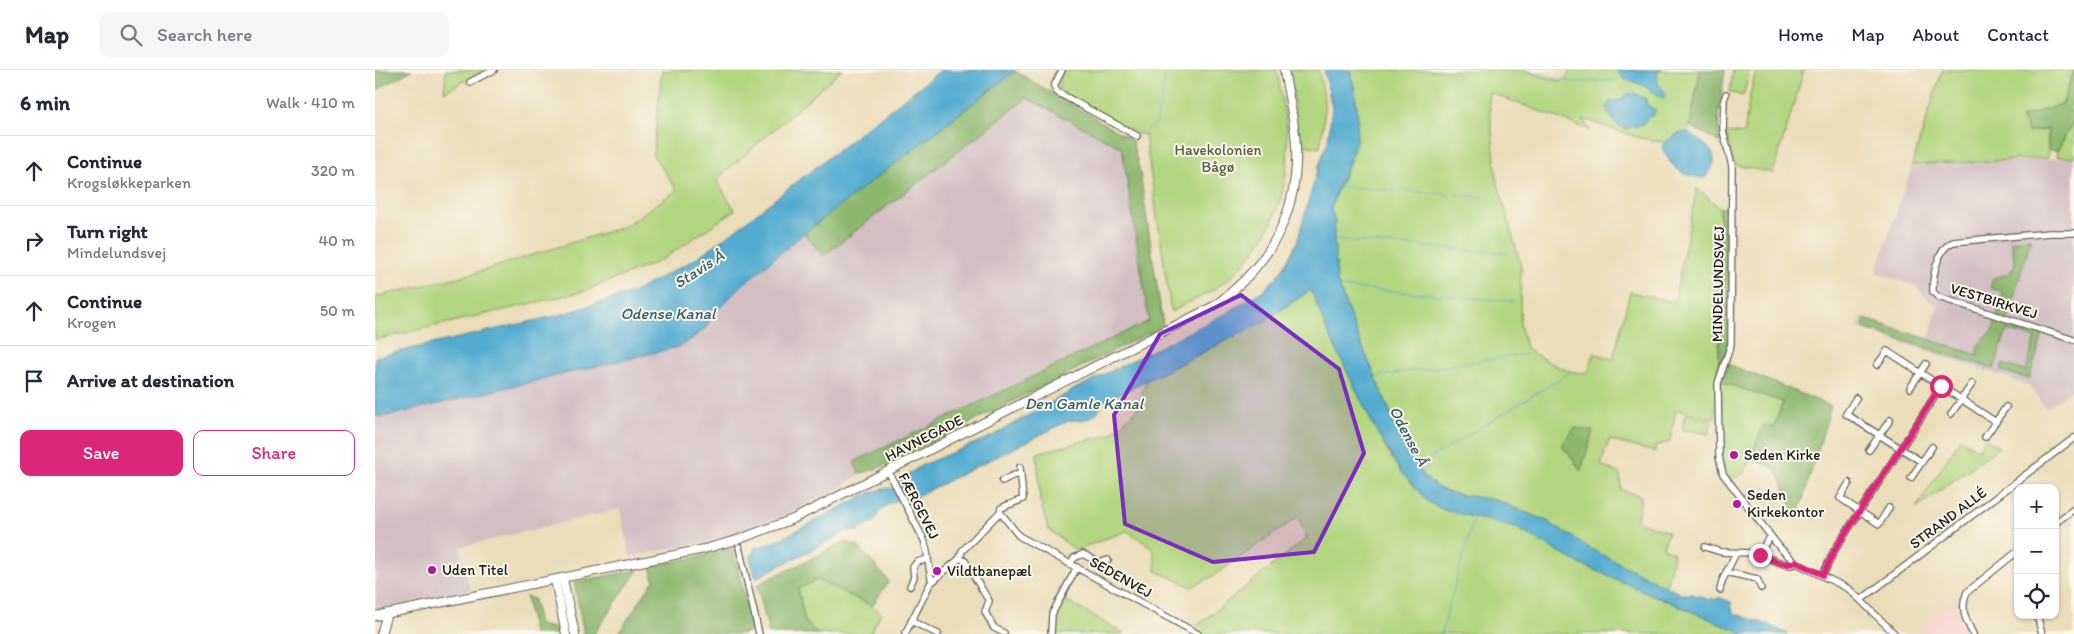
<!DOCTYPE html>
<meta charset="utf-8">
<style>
:root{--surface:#fff;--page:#f6f6f7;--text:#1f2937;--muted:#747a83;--line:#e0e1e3;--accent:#db2777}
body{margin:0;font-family:Itim,sans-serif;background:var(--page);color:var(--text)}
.controls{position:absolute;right:15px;bottom:15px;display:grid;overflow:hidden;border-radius:10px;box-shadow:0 1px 4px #0004}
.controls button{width:45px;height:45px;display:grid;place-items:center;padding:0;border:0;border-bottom:1px solid var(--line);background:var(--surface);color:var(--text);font:25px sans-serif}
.stop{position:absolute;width:15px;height:15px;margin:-11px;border:4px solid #db2777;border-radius:50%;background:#fff}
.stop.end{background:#db2777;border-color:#fff;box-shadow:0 1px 5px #0008}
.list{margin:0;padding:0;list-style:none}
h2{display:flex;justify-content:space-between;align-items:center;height:65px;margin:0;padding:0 20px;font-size:21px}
h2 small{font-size:16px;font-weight:400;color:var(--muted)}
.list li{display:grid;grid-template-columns:32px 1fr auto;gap:15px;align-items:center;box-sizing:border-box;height:70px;padding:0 20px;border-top:1px solid var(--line)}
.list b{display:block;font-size:19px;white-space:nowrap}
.list p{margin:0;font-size:16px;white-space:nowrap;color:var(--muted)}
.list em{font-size:16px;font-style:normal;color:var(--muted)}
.actions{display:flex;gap:10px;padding:15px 20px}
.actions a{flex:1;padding:11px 0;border:1px solid var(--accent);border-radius:10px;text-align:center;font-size:18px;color:var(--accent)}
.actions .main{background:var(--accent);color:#fff}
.icon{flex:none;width:28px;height:28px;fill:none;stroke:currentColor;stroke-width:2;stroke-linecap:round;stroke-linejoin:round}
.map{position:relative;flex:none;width:1699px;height:564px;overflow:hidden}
header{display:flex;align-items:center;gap:30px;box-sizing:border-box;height:70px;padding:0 25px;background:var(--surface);border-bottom:1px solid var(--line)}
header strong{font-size:24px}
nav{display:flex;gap:28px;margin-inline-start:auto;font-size:18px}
.search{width:350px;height:45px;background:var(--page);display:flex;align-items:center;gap:12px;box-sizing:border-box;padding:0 18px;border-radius:10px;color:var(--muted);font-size:19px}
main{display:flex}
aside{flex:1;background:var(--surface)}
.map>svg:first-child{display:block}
.built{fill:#f7d0cc}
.industrial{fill:#d2bec3}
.green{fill:#b2d67f;stroke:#67794e}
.forest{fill:#8db76e;stroke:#546a45}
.water{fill:#53acd0;stroke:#386476}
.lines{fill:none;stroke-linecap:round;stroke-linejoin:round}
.stream{stroke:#53acd0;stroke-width:1}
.street-casing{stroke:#646053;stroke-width:8}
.secondary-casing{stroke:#646053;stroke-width:10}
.street{stroke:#fff;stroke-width:5.5}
.secondary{stroke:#fff;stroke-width:8}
.route{stroke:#db2777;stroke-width:6}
.marked{fill:#7b2cbf;fill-opacity:0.2;stroke:#7b2cbf;stroke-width:4;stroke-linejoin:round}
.poi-dot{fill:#b5179e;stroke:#fbf7ec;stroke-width:2}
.labels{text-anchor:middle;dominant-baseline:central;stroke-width:4;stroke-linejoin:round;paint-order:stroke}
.park-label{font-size:15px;fill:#505d3f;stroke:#fbf7ec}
.street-label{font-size:15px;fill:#1c1c1c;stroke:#fbf7ec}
.poi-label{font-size:15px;fill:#1c1c1c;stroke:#fbf7ec;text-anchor:start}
.water-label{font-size:16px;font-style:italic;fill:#355d6d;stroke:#fbf7ec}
</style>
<header>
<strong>Map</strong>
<div class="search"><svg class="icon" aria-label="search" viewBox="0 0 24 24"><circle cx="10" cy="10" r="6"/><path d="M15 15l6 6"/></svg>Search here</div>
<nav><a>Home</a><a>Map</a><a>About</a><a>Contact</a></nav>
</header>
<main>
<aside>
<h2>6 min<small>Walk · 410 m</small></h2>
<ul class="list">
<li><svg class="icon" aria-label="ahead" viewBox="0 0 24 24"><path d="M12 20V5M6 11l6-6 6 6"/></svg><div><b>Continue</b><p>Krogsløkkeparken</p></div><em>320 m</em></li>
<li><svg class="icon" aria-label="right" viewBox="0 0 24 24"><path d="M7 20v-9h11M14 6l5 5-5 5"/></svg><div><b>Turn right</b><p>Mindelundsvej</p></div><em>40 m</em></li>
<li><svg class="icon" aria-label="ahead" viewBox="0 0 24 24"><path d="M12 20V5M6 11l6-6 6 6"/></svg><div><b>Continue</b><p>Krogen</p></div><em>50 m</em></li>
<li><svg class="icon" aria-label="arrive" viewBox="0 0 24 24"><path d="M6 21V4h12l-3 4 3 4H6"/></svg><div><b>Arrive at destination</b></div></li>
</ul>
<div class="actions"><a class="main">Save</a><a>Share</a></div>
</aside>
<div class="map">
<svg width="1699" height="564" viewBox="0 0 1699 564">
<rect width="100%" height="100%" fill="#fbf7ec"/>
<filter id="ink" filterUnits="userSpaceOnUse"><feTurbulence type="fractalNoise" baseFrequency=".02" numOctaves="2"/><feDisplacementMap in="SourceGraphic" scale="10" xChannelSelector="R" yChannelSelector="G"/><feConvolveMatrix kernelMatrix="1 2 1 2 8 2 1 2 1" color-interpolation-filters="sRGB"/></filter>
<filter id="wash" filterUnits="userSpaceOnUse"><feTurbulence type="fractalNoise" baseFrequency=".0096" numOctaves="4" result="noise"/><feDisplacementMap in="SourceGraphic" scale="20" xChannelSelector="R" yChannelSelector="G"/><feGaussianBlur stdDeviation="1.12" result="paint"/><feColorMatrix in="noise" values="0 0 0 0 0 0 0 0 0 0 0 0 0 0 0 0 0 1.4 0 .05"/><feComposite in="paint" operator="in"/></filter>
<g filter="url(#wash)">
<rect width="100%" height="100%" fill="#ebddb9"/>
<path class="built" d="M1579,530L1584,535L1585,546L1594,564H1549L1545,557Z"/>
<path class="industrial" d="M652,28L747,78L774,251L479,392L484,404L462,420L402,448L355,466L255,487L245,439L85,477L95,520L0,541V346L8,347L307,276L364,218L429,163L448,185Z
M1699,88V319L1671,338L1653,315L1482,258L1486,248L1554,268L1563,235L1550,228L1542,217L1501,202L1537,96Z"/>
<path class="green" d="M71,0H110L69,22Z
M287,0H467L341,110L360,140L285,191L210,221L0,270V227L100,203L250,156L302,120L278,85Z
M689,0H902C905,22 911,45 912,68C916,122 894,175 852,210C838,222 814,232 796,242L770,65L763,64L685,21L683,16Z
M915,0H943C952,32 950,45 945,78L924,74Z
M975,0H1146L1187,12L1197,0H1325L1315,56L1312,62L1302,64L1290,73L1261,67L1208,49L1215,60L1113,22L1122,110L1146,196L1145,254L1151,278C1168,289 1193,306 1213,302L1219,283L1238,289L1255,222L1299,232L1322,118L1345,138L1344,297L1340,348L1301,340L1295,372L1280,376V382L1234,370L1226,395L1245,404L1246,420L1266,426L1262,451L1293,462L1288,478L1299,483L1291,517L1216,479L1170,450L1120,430L1080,424L1067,420L1050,408L1036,390L980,259L962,211L959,166L960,150L956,139C961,119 973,101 978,81C985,56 982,25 975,0Z
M1358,0H1375L1368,26L1355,22Z
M1381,0H1429L1398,103L1359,95L1351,62L1369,64L1374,30Z
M1567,0H1699L1687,34L1653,62L1672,60L1673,88L1537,95Z
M1699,50V87H1681L1682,81Z
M936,220L951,258L999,357L1014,384L1026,402L1060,436L1141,458L1207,495L1370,564H827L818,559L932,468L923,447L838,506L817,517L781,501L778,478L752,461L700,480L673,459L665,430L662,383L736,364L761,341L771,311L883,255Z
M1346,312L1408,331L1398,359L1389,355L1371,401L1363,407H1351L1346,383Z
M1310,344L1337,350L1334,364L1307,359Z
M1585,369L1603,380L1610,369L1624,377L1541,438Z
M442,510L497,536L506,543L495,564H443L430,552L423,518Z
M686,532H694L750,564H678L679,545Z"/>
<path class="forest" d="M0,0H37L0,21Z
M1325,0H1350L1343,47L1346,73L1315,56Z
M1699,0V29L1694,39L1699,45V50L1682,81L1673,80L1674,59L1653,62L1646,47L1687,34Z
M640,1L757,70L765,103L788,256L508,396L484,404L479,392L774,251L747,78L652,28L448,186L429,163Z
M1354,137L1353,281L1344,297L1345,138Z
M1656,168L1632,252L1668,264L1654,309L1626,301L1627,294L1651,301L1660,268L1632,260L1619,299L1488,258L1490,249L1602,285L1603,275L1618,261L1628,222L1615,218L1618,208L1634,204L1640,194L1636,171Z
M1353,294L1456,336L1422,449L1401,399L1375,388L1389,354L1399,359L1408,332L1346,312Z
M1200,358L1218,361L1206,401L1187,375Z
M470,472L483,476L514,511L497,536L442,510L423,519L430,552L443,564H394L382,515Z
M358,479L378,559L367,564H243L279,510L275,497Z
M263,500L219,564H209L199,512Z
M151,526L159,529L164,555L182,559L183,564H158Z"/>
<path class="water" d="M566,0H641L429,163L364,218L335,248L332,257L307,276L8,347L0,346V287L184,245L257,223L320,189L351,167Z
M949,0H975C981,24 987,57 978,81C972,101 961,119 956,139L960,152L959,166L962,211L980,259L1030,378L1050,408L1067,420L1080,424L1120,430L1170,450L1216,479L1306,524H1319L1322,527L1323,525L1334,530L1336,528L1341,530L1343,527L1356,532L1358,543L1394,555L1412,564H1370L1207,495L1141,458L1069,440L1053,432L1026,402L999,357L951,258L936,220L883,255L728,332C720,351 712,349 693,351L539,428L527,423L522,425V430C512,435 504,439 500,451L483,461H473L381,508L375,489L380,478L398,473L491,424L512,418L519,419L524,417L525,410L547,395L615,367L700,319L852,243L887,221L902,207L910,195L922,172L942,101L953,71L957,38Z
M1241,0H1287L1282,3L1283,14L1290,22L1289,28C1282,26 1280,22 1274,19C1263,11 1250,13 1241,0Z
M1259,23L1271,29V34L1280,40L1279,45L1270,49V54L1249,59L1240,53L1231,38L1236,31H1243L1253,24Z
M1312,62C1331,75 1352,85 1329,108C1308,107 1293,96 1287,76C1294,68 1302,64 1312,62Z"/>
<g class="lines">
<path class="stream" d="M1151,0L1197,12L1241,10
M766,65L781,53L792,0
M963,116L1110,127
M958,170L1132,183
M964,217L1138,231
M999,307L1149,284
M1041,397L1194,303
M1066,564L1099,447"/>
</g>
</g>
<g filter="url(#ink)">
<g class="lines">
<g class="street-casing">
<path id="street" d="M687,0L679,16L682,22L762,66
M95,12L119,0
M1351,24L1349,30L1348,61L1357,96L1356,274L1343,313L1344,387L1348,404L1405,478L1421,493L1474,519L1520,564
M1699,163H1674L1578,172C1563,178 1557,206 1558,222L1563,227L1699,270
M1502,295L1512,281L1621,352
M1535,318L1551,294
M1481,328L1471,344L1547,392
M1576,344L1597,314
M1610,367L1631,337
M1494,380L1515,350
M513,401L549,470C554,484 553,498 557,512
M1536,408L1557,377
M627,411L639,405H646
M1474,413L1465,428L1504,454L1514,438
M625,442L644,466L823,564
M1680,453L1699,439
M364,477L384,564
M1330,477L1346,482L1379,483L1409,494L1416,495L1421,493
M1385,485L1391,472L1396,467
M585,488L590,491L614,531L610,542L619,558L629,563
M695,494L699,488L708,484L724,493L733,490
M1351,502L1382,509L1386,518
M1448,505L1459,481L1566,317
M535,516L539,507L538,497L542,492L553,489
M1345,520L1347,511L1361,483
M1487,529L1699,368
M1662,545L1667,564
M536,551L563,564
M530,564L555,514L585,488L587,481L625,442L626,438L648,429L645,397
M676,564L677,544L702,497
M1598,564C1590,549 1585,538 1592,522L1643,481"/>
</g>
<g class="secondary-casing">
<path id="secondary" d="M188,509L200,564
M180,510L191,564
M0,546L329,479L362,470L418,449L839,236C893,196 924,146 921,76C920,51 913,25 909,0
M6,564L12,543"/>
</g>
<use href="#street" class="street"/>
<use href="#secondary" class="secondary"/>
</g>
</g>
<g class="lines" filter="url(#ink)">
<path class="route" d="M1385,485C1396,489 1410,498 1421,492L1448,505L1459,481L1566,316"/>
</g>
<path class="marked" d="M866,225L964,299L989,383L939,482L838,492L750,454L739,345L785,264Z"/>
<g class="poi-dot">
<circle cx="1359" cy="385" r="5"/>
<circle cx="1362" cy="434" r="5"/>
<circle cx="57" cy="500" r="5"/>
<circle cx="562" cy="501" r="5"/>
</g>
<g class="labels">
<g class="park-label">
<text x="843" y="80">Havekolonien<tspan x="843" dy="17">Bågø</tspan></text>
</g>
<g class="street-label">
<text transform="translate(1343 214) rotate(-89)">MINDELUNDSVEJ</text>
<text transform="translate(1619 231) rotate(17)">VESTBIRKVEJ</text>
<text transform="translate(549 368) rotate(-27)">HAVNEGADE</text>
<text transform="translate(544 436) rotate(63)">FÆRGEVEJ</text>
<text transform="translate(1573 448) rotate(-37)">STRAND ALLÉ</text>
<text transform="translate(746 507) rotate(29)">SEDENVEJ</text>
</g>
<g class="poi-label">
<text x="1369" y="385">Seden Kirke</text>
<text x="1372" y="425">Seden<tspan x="1372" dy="17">Kirkekontor</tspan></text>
<text x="67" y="500">Uden Titel</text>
<text x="572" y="501">Vildtbanepæl</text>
</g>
<g class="water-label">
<text transform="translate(324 199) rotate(-33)">Stavis Å</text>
<text x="293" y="243">Odense Kanal</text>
<text x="709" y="333">Den Gamle Kanal</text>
<text transform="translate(1034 366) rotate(62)">Odense Å</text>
</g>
</g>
</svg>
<div class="controls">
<button>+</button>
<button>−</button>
<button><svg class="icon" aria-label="locate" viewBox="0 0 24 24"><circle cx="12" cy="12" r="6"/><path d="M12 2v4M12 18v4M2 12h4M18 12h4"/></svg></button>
</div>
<div class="stop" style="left:1566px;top:316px"></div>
<div class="stop end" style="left:1385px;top:485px"></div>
</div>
</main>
